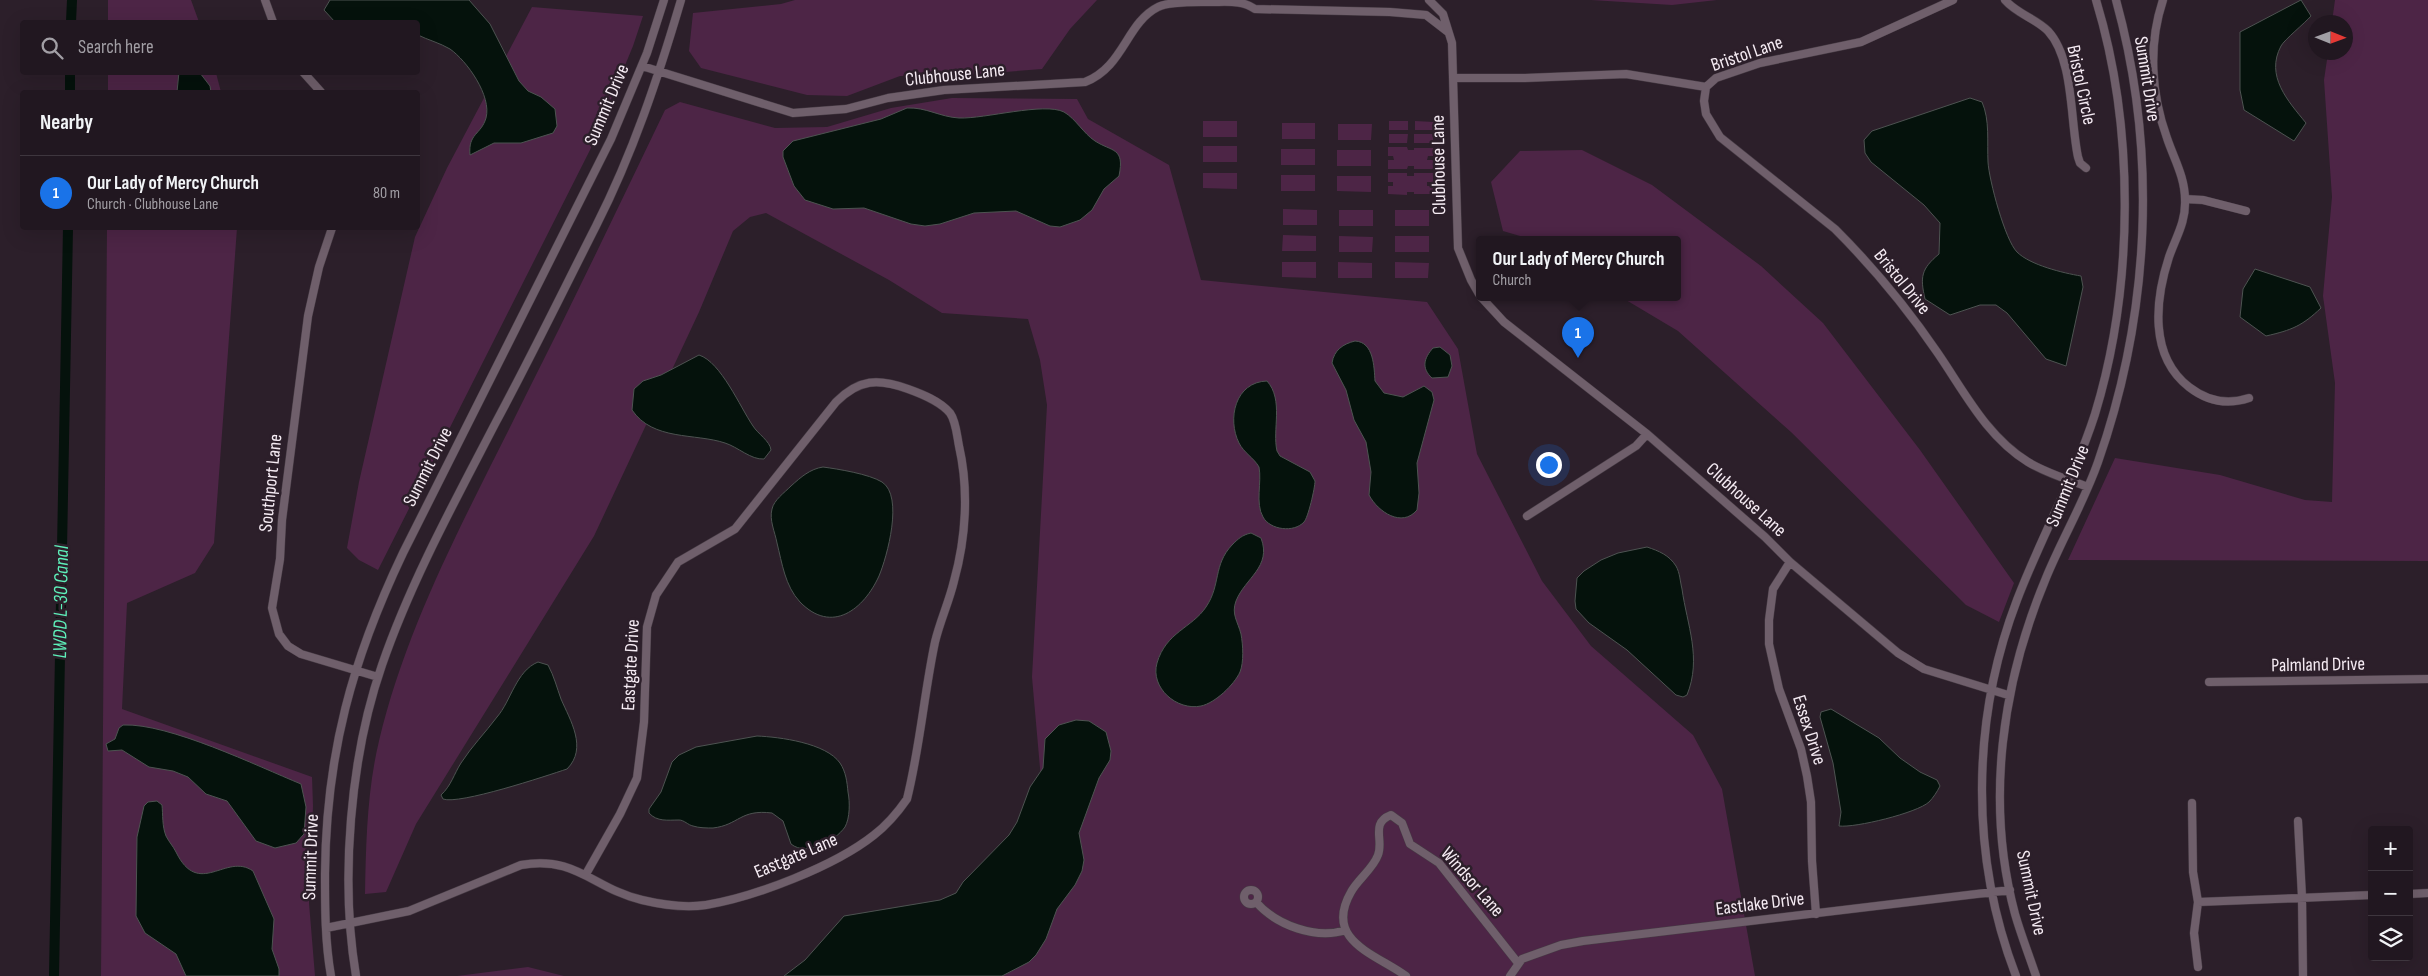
<!DOCTYPE html>
<meta charset="utf-8">
<style>
:root{--surface:#211720;--page:#292029;--text:#f1f3f6;--muted:#a29fa5;--line:#3e363e;--accent:#1a73e8}
body{margin:0;font-family:"Sofia Sans Condensed",sans-serif;background:var(--page);color:var(--text)}
.controls{position:absolute;right:15px;bottom:15px;display:grid;overflow:hidden;border-radius:5px;box-shadow:0 5px 20px #0002}
.controls button{width:45px;height:45px;display:grid;place-items:center;padding:0;border:0;border-bottom:1px solid var(--line);background:var(--surface);color:var(--text);font:25px sans-serif}
.compass{position:absolute;left:2308px;top:15px;width:45px;height:45px;border-radius:50%;background:var(--surface);box-shadow:0 5px 20px #0002;rotate:91deg}
.you{position:absolute;left:1548px;top:464px;width:18px;height:18px;margin:-12px;border:4px solid #fff;border-radius:50%;background:#1a73e8;box-shadow:0 0 0 8px #1a73e833}
.badge{display:grid;place-items:center;width:32px;height:32px;border-radius:50%;background:var(--accent);color:#fff;font-size:16px;font-weight:700}
.pin{position:absolute;translate:-50% -41px;filter:drop-shadow(0 1px 2px #0008)}
.pin::after{content:'';position:absolute;top:26px;width:18px;height:15px;background:inherit;clip-path:polygon(0 0,100% 0,50% 100%)}
.popup{position:absolute;left:1476px;top:236px;width:205px;height:65px;box-sizing:border-box;display:grid;place-content:center;border-radius:5px;background:var(--surface);filter:drop-shadow(0 1px 4px #0005);font-size:16px;white-space:nowrap;color:var(--muted)}
.popup b{font-size:19px;color:var(--text)}
.popup::after{content:'';position:absolute;left:50%;top:100%;margin-left:-10px;border:10px solid transparent;border-top-color:var(--surface)}
.list{margin:0;padding:0;list-style:none}
h2{display:flex;justify-content:space-between;align-items:center;height:65px;margin:0;padding:0 20px;font-size:21px}
h2 small{font-size:16px;font-weight:400;color:var(--muted)}
.list li{display:grid;grid-template-columns:32px 1fr auto;gap:15px;align-items:center;box-sizing:border-box;height:75px;padding:0 20px;border-top:1px solid var(--line)}
.list b{display:block;font-size:19px;white-space:nowrap}
.list p{margin:0;font-size:16px;white-space:nowrap;color:var(--muted)}
.list em{font-size:16px;font-style:normal;color:var(--muted)}
.icon{flex:none;width:28px;height:28px;fill:none;stroke:currentColor;stroke-width:2;stroke-linecap:round;stroke-linejoin:round}
.map{position:relative;flex:none;width:2428px;height:976px;overflow:hidden}
.search{position:absolute;background:var(--surface);box-shadow:0 5px 20px #0002;left:20px;top:20px;width:400px;height:55px;display:flex;align-items:center;gap:12px;box-sizing:border-box;padding:0 18px;border-radius:5px;color:var(--muted);font-size:19px}
.panel{position:absolute;background:var(--surface);box-shadow:0 5px 20px #0002;left:20px;top:90px;width:400px;height:140px;border-radius:5px}
.map>svg:first-child{display:block}
.green{fill:#4d2546}
.water{fill:#05120c;stroke:#4d5351}
.lines{fill:none;stroke-linecap:round;stroke-linejoin:round}
.canal{stroke:#05120c;stroke-width:10}
.street-casing{stroke:#463b44;stroke-width:9}
.street{stroke:#6f5f6b;stroke-width:8}
.labels{text-anchor:middle;dominant-baseline:central;stroke-width:5;stroke-linejoin:round;paint-order:stroke}
.street-label{font-size:19px;fill:#f5ebf3;stroke:#2c1f2a}
.water-label{font-size:20px;font-style:italic;fill:#5ef0ba;stroke:#2c1f2a}
</style>
<div class="map">
<svg width="2428" height="976" viewBox="0 0 2428 976">
<rect width="100%" height="100%" fill="#2c1f2a"/>
<path class="green" d="M108,0H191L199,22H108Z
M795,0H1097L1070,29L1042,69L966,75L900,76L847,96L807,95L701,68L689,51L693,13L781,4Z
M1591,0H1717L1672,5Z
M2335,0H2428V561L2068,560L2115,458L2220,475L2305,500L2332,502L2335,383L2323,296L2332,197L2324,80L2328,53L2346,52V22H2332Z
M532,7L643,16L633,46L590,150L378,570L359,560L347,548L359,482L415,237L447,168Z
M108,72L216,73L221,92H108Z
M952,98L1077,99L1088,119L1169,165L1201,280L1427,302L1458,349L1477,454L1542,581L1591,646L1693,735L1722,789L1755,976H925L1043,802L1032,677L1047,405L1040,360L1028,319L942,313L889,280L766,213L750,217L733,231L699,312L594,536L416,824L386,892L365,894C366,843 367,791 379,741C408,619 470,509 525,397C573,302 619,206 665,110L680,102L775,128L827,127L891,108Z
M1203,121H1237V137H1203Z
M1389,121H1408V130H1389Z
M1415,121L1434,122L1433,130H1415Z
M1282,123H1315V139H1282Z
M1338,124H1372L1371,140H1338Z
M1389,134H1408L1407,143H1389Z
M1414,134H1433V143H1414Z
M1203,146H1237V162H1203Z
M1388,147H1407L1408,150H1414V148H1433V156H1428L1427,160H1433V169H1414V166H1408L1407,169H1388V160H1394L1393,156H1388Z
M1281,149H1315V165H1281Z
M1337,150H1371V166H1337Z
M1582,150L1652,185L1761,266L1823,323L1920,450L2014,583L1999,622L1966,605L1791,432L1678,331L1621,297H1677V239H1530L1503,231L1491,182L1520,151Z
M1203,173H1237V189L1203,188Z
M1388,173H1407V176H1414V173H1433V182H1427V186H1433V194H1414V192H1407V195L1388,194V186H1393V182H1388Z
M1281,175H1315V191H1281Z
M1337,176H1371V192L1337,191Z
M1283,209L1317,210V225H1283Z
M1339,210H1373V226H1339Z
M1395,210H1429V226H1395Z
M107,228H237L214,543L195,573L127,603L122,709L312,777L313,806L309,903L315,976H101Z
M1283,235L1316,236V251H1282Z
M1339,236L1373,237L1372,252H1339Z
M1395,236H1429V252H1395Z
M1282,262H1316V278L1282,277Z
M1338,262L1372,263V278H1338Z
M1395,262L1429,263L1428,278H1395Z
M528,967L564,976H457Z"/>
<path class="water" d="M330,0H469L490,24L519,81L528,91L541,97L555,109L557,126L553,133L521,143H494L470,155C468,133 481,135 486,118C492,96 467,61 450,49C440,43 428,40 418,35V22H335L324,10Z
M2301,0L2311,16C2305,23 2284,40 2281,46C2265,76 2288,101 2306,123L2294,141L2244,110L2240,90V32Z
M179,72L200,73L210,86L211,92H177Z
M1970,98L1982,102C1990,120 1987,142 1988,162C1989,180 2005,240 2017,252C2030,265 2063,273 2081,276L2083,287L2066,366L2046,359L2007,313L1996,305H1980L1950,315L1925,299C1920,277 1921,269 1939,254L1940,223L1924,205L1871,162L1865,153L1864,140L1872,131Z
M907,108C926,107 940,117 959,118C985,119 1044,102 1064,112C1076,119 1083,133 1095,141C1112,152 1125,147 1119,176L1104,189L1092,210L1080,220L1060,227L1050,226L1016,211L974,213L940,224L925,226L911,224L864,208L833,209L805,200L794,186L783,157V151L793,141L881,119Z
M2255,269L2310,287L2321,308C2302,326 2292,330 2266,336L2240,317L2243,289Z
M1355,341C1374,342 1374,367 1375,381L1384,393L1403,397L1424,386L1432,392L1434,400L1417,463L1419,493L1417,510C1402,528 1378,512 1369,495L1371,472L1366,442L1354,420L1346,390L1332,363C1334,350 1343,344 1355,341Z
M1440,347L1450,355L1452,366L1448,377L1432,378C1421,368 1424,358 1433,348Z
M699,355C721,362 740,407 753,426C758,434 770,441 771,450L764,459C751,460 738,447 725,443C695,433 653,441 632,410L634,389L643,381L661,375Z
M1267,381C1284,400 1272,430 1277,451L1280,456L1310,472L1315,481C1315,488 1308,518 1304,522C1294,533 1270,530 1263,517C1255,503 1262,482 1259,467C1254,458 1244,453 1239,443C1227,419 1235,382 1267,381Z
M823,467C838,469 869,474 882,482C904,496 887,557 879,576C864,609 832,635 800,602C785,586 782,563 777,543C775,532 769,520 772,509C774,500 784,493 791,486C801,477 810,469 823,467Z
M1251,533L1261,538C1272,567 1245,578 1236,601C1231,614 1238,622 1241,634C1243,645 1244,662 1240,672C1234,685 1215,703 1201,706C1177,711 1150,688 1157,663C1166,632 1192,628 1206,607C1221,585 1213,565 1232,545C1238,539 1242,535 1251,533Z
M1647,547C1659,551 1669,555 1676,566C1680,573 1680,581 1682,589C1687,625 1702,658 1687,695L1683,697L1676,695L1627,650L1589,623L1576,609L1575,601L1577,578L1584,571L1601,560L1618,553Z
M538,662L548,665C554,676 557,688 561,699C570,720 588,748 567,769C546,776 459,805 443,799L441,795C451,786 454,774 461,763C472,746 485,733 497,717C511,701 516,671 538,662Z
M1831,709L1879,738L1900,758L1920,772L1937,780L1940,786C1937,792 1933,798 1929,802C1917,813 1855,828 1839,826L1841,812L1833,763L1820,717L1821,712Z
M1076,720L1089,721L1106,732L1111,751L1110,760L1099,778L1079,833L1084,860L1082,871L1075,885L1057,909L1046,939L1036,955L1029,962L1002,976H784L805,960L844,916L940,900L956,893L963,882L1009,835L1017,822L1030,787L1043,768L1045,739L1059,725Z
M123,725C169,723 257,766 301,784L306,807L304,834L296,843L275,848L256,841L227,801L206,794L188,777L173,771L149,767L122,750L108,751L106,744L115,739L119,728Z
M757,736C780,737 826,743 840,763C846,772 847,782 848,792C850,802 850,818 845,827C835,841 807,857 791,844L783,821L772,813C740,809 739,825 713,828C707,828 699,828 693,826C688,825 684,820 679,820C668,820 657,822 649,813V809L661,792L672,762L679,755L696,747Z
M157,801L162,805C163,815 162,826 166,836C169,842 173,846 176,852C199,899 226,852 253,871L274,919L272,949L279,969V976H186L176,954L145,933L136,916L137,837L144,806L148,802Z"/>
<g class="lines">
<path class="canal" d="M71,22L72,0
M70,92V72
M54,976L68,228"/>
<g class="street-casing">
<path id="street" d="M265,0L273,22
M1429,0L1443,14L1452,43L1458,248L1471,280L1479,294
M1953,0L1861,42L1760,63L1716,78L1706,87L1704,101L1706,114L1720,137L1835,229C1872,266 1907,308 1937,352C1964,391 1986,436 2028,462C2046,473 2069,480 2088,487
M2005,0C2017,14 2035,18 2048,31C2074,59 2070,120 2078,157L2080,163L2086,168
M2163,0C2148,45 2151,94 2167,138C2174,159 2185,177 2185,200C2186,222 2176,237 2169,257C2155,300 2149,356 2189,387C2207,401 2228,405 2249,398
M642,66L793,113L846,109L888,98L944,90L1085,82C1124,67 1126,23 1158,7C1169,1 1199,2 1211,2C1228,2 1242,0 1255,9L1390,12L1426,15L1448,32
M303,72L321,92
M1453,78H1525L1626,74L1706,87
M2185,199L2203,200L2246,211
M332,228L319,267L308,316L282,520L280,559L272,608L279,634L288,646L301,654L378,677
M1481,297L1504,322L1647,434L1765,537L1790,562L1898,653L1924,669L2008,695
M1527,516L1636,446L1647,434
M1790,562L1773,589L1769,620V644L1779,689L1801,749L1807,776L1811,802L1812,861L1816,914
M2209,682L2428,679
M2192,803L2193,872L2198,902L2194,933L2198,967
M2298,821L2302,897L2303,976
M1244 897a7 7 0 1 1 14 0a7 7 0 1 1-14 0Z
M2409,894L2428,893
M1256,902C1276,925 1316,940 1346,930
M2198,902L2372,895
M326,928L409,911L521,865C576,855 594,889 642,900C663,905 685,908 706,905C755,897 835,866 874,835C887,825 898,812 907,799C920,747 924,694 935,642C940,621 949,602 954,581C966,538 969,490 959,446C957,436 956,421 950,413C940,401 922,394 908,389C878,378 859,379 836,402L735,529L678,562L656,595L647,627L644,722L637,778L620,814L586,874
M331,976C325,942 325,908 325,874C326,754 352,660 403,553L611,139L647,53L664,0
M356,976C340,880 350,757 382,665C411,581 455,501 496,422C531,357 563,291 596,226C633,153 658,78 681,0
M1406,976C1376,954 1323,941 1351,892C1358,879 1373,869 1378,855C1384,840 1370,823 1391,815L1402,823L1410,844L1439,863L1518,963
M1510,976L1522,959L1561,945L1583,941L2010,890
M2016,976C1970,857 1971,720 2017,600C2041,537 2074,479 2095,414C2134,286 2135,128 2096,0
M2036,976C2029,955 2021,935 2015,914C1985,802 2002,683 2046,578C2062,539 2084,502 2098,462C2150,314 2158,152 2116,0"/>
</g>
<use href="#street" class="street"/>
</g>
<g class="labels">
<g class="street-label">
<text transform="translate(1747 54) rotate(-19)">Bristol Lane</text>
<text transform="translate(955 75) rotate(-6)">Clubhouse Lane</text>
<text transform="translate(2147 79) rotate(81)">Summit Drive</text>
<text transform="translate(2081 85) rotate(78)">Bristol Circle</text>
<text transform="translate(607 105) rotate(-67)">Summit Drive</text>
<text transform="translate(1439 165) rotate(-91)">Clubhouse Lane</text>
<text transform="translate(1902 282) rotate(51)">Bristol Drive</text>
<text transform="translate(428 467) rotate(-63)">Summit Drive</text>
<text transform="translate(271 483) rotate(-84)">Southport Lane</text>
<text transform="translate(2068 486) rotate(-68)">Summit Drive</text>
<text transform="translate(1746 500) rotate(42)">Clubhouse Lane</text>
<text transform="translate(631 665) rotate(-87)">Eastgate Drive</text>
<text transform="translate(2318 665) rotate(-1)">Palmland Drive</text>
<text transform="translate(1809 730) rotate(72)">Essex Drive</text>
<text transform="translate(796 856) rotate(-23)">Eastgate Lane</text>
<text transform="translate(311 857) rotate(-88)">Summit Drive</text>
<text transform="translate(1472 882) rotate(49)">Windsor Lane</text>
<text transform="translate(2031 893) rotate(78)">Summit Drive</text>
<text transform="translate(1760 904) rotate(-7)">Eastlake Drive</text>
</g>
<g class="water-label">
<text transform="translate(61 602) rotate(-89)">LWDD L-30 Canal</text>
</g>
</g>
</svg>
<div class="controls">
<button>+</button>
<button>−</button>
<button><svg class="icon" aria-label="layers" viewBox="0 0 24 24"><path d="M12 4l9 5-9 5-9-5zM3 14l9 5 9-5"/></svg></button>
</div>
<svg class="compass" viewBox="-18 -18 36 36"><path d="M0-13l5 13h-10z" fill="#e53935"/><path d="M0 13l5-13h-10z" fill="#a29fa5"/></svg>
<div class="you"></div>
<div class="pin badge" style="left:1578px;top:358px">1</div>
<div class="popup"><b>Our Lady of Mercy Church</b>Church</div>
<div class="search"><svg class="icon" aria-label="search" viewBox="0 0 24 24"><circle cx="10" cy="10" r="6"/><path d="M15 15l6 6"/></svg>Search here</div>
<section class="panel">
<h2>Nearby<small></small></h2>
<ul class="list">
<li><span class="badge">1</span><div><b>Our Lady of Mercy Church</b><p>Church · Clubhouse Lane</p></div><em>80 m</em></li>
</ul>
</section>
</div>
